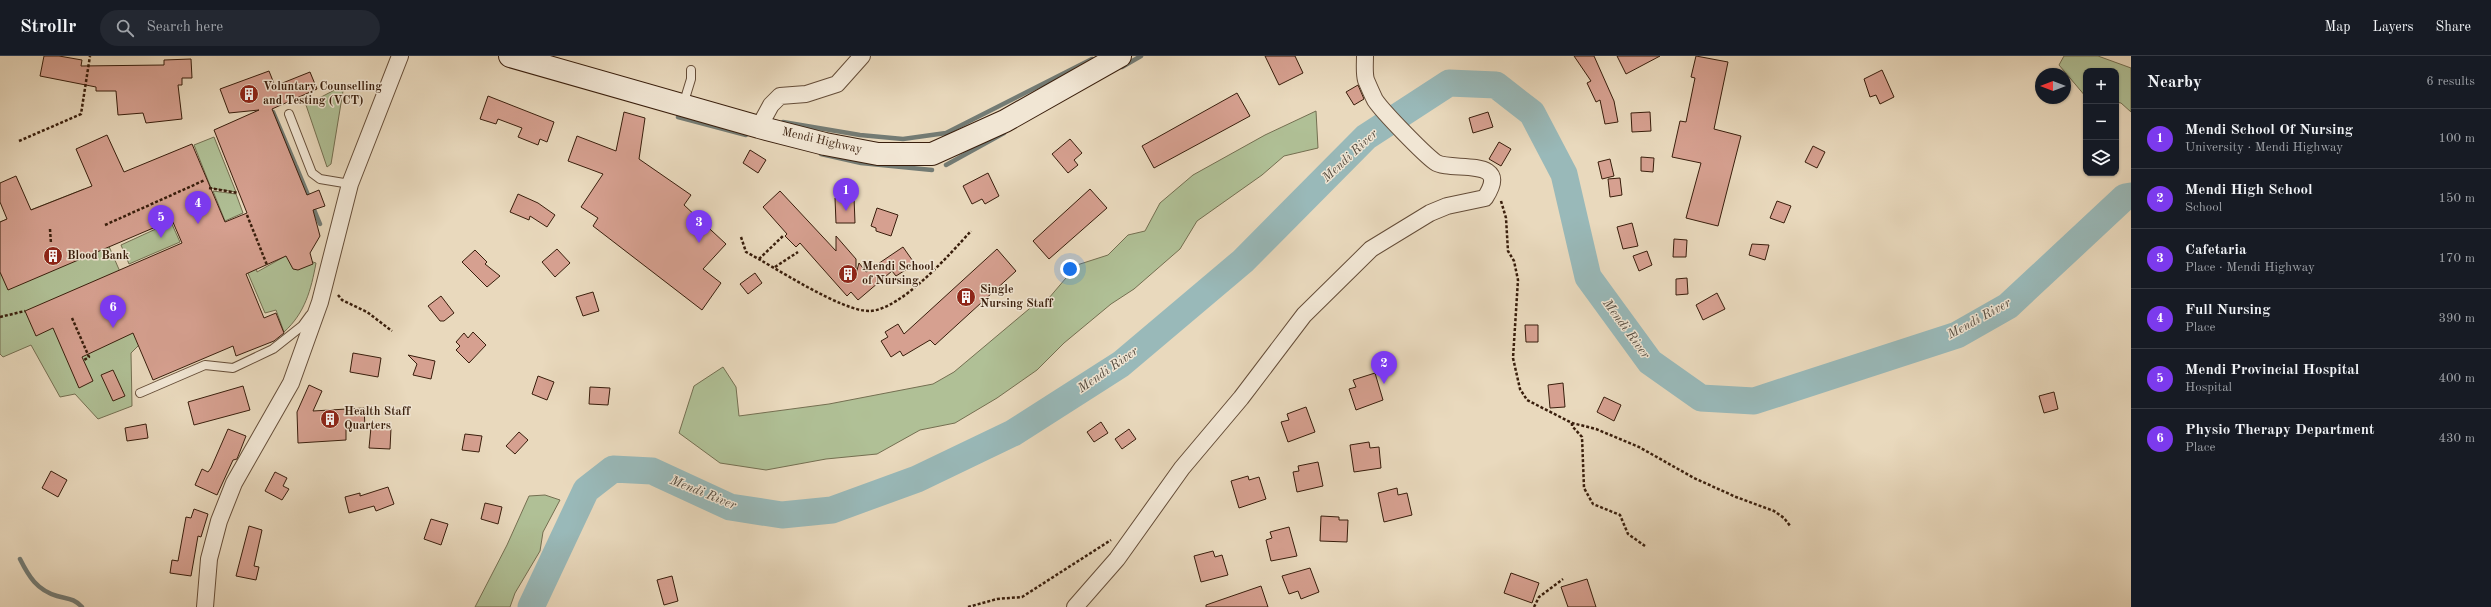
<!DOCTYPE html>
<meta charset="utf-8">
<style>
:root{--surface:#171b24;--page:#242831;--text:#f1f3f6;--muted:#9ea1a6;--line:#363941;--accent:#7c3aed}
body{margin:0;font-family:"Old Standard TT",serif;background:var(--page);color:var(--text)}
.controls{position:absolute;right:12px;top:12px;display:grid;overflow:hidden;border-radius:8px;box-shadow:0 1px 3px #0004}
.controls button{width:36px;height:36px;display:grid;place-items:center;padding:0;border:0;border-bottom:1px solid var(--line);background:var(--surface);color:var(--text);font:20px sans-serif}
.compass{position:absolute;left:2035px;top:12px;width:36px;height:36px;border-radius:50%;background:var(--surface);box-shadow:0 1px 3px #0004;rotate:270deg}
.you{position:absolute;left:1070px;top:213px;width:14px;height:14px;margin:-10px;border:3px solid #fff;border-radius:50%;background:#1a73e8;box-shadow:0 0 0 6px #1a73e833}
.badge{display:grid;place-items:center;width:26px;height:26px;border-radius:50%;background:var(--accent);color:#fff;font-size:13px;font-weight:700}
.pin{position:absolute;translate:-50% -33px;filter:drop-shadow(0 1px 2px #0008)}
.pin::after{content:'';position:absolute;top:21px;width:14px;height:12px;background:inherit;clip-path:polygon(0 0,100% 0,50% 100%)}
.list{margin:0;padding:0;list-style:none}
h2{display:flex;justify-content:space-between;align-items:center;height:52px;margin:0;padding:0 16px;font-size:17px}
h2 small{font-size:13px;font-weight:400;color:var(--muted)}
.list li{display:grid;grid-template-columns:26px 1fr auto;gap:12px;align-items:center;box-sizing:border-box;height:60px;padding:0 16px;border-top:1px solid var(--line)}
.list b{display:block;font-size:15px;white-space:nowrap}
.list p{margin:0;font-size:13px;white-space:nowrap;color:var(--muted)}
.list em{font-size:13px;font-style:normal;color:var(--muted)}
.icon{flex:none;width:22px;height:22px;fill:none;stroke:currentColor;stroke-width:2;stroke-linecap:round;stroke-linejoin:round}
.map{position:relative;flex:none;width:2131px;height:551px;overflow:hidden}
header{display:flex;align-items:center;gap:24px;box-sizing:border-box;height:56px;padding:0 20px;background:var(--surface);border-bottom:1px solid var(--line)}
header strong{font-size:19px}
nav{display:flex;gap:22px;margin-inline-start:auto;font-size:14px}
.search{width:280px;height:36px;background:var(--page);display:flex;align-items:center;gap:10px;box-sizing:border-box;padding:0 14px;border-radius:22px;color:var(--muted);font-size:15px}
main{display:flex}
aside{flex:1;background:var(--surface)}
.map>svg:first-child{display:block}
.green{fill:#b0c096;stroke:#746f51}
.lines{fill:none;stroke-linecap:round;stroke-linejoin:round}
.stream{stroke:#737b74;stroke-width:4.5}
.river{stroke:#99b9b9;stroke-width:27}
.building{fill:#d6a090;stroke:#391e0c}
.service-casing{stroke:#654d38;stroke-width:10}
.minor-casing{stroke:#654d38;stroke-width:18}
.secondary-casing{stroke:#391e0c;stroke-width:24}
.path{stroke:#391e0c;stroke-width:2.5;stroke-dasharray:3 2;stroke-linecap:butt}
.service{stroke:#f1e6d4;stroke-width:8}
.minor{stroke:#f1e6d4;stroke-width:16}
.secondary{stroke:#f1e6d4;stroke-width:22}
.labels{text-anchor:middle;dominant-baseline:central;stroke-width:3;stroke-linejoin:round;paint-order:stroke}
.poi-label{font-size:12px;font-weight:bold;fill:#391e0c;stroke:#f1e6d4;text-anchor:start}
.street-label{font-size:12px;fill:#391e0c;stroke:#f1e6d4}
.water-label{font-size:13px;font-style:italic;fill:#564c40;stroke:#f1e6d4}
</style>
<header>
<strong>Strollr</strong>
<div class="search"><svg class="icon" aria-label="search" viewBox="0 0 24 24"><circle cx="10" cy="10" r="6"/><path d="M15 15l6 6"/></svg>Search here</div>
<nav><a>Map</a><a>Layers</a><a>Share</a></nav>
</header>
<main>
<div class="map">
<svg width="2131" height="551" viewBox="0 0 2131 551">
<rect width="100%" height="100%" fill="#e9d9bd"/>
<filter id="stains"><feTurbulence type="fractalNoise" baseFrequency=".005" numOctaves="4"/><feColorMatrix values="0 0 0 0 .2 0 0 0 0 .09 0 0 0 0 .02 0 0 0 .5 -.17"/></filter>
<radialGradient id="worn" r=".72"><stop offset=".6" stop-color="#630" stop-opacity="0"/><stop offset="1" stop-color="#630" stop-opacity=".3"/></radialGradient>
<path class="green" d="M2064,0H2098L2131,12V56L2121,47L2116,46V15H2086V41L2059,9Z
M344,29L331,108L327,111L306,49Z
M1316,55L1318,92L1284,100L1262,119L1197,165L1180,193L1134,233L1111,248L1064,287L1037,314L997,342L955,367L920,374L877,398L826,403L766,414L720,407L679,377L694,330L723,311L736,331L739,360L829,348L933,328L954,316L1035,248L1043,249L1077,209L1108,199L1128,179L1145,175L1160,147L1193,119L1265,79Z
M214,81L236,136L211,132L194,89Z
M84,133L148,280L131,297L132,350L98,363L75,338L60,341L31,289L3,301L0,298V166Z
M213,135L236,138L243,157L225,165Z
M171,166L180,186L129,208L121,189Z
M248,172L257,216L289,198L316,207C311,234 305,257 284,276L276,254L265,257L229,173Z
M545,439L560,444L543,476L540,495L515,537L510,551H475L507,489L529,440Z"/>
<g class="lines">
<path class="stream" d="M1122,11L1141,0
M273,56L295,108
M678,61L746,79
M783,66L860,79L903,83L946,77L1092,3
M821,98L861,107L932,114
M946,109L1004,77
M296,110L320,168
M20,503C29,521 37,534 57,540C67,543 74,542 82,551"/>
<path class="river" d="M531,551L586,434L613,413L652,415L730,451L782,459L832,454L917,423L1013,377L1121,308L1243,205L1366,81L1449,27L1496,29L1532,57L1564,118L1588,221L1650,306L1701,342L1754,345L1957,279L2008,250L2125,141L2131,140"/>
</g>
<path class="building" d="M44,0H59L82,4L81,10L164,9V4L191,3L192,22H182V29H178L182,63L146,67L143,57L118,59L116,35H96V31L40,20Z
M1265,0H1295L1303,17L1279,29Z
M1574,0H1594L1614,45L1618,66L1605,68L1600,44L1596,46L1587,27L1591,25Z
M1617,0H1660L1626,18Z
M1696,0L1728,6L1714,73L1741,80L1718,170L1686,162L1701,107L1672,101L1680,65L1686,66L1695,22L1691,21Z
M1882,14L1894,41L1880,48L1876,39L1870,41L1864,23Z
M269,15L275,30L310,16L317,33L272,53L307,139L319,134L325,150L313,154L320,180L310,197L313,208L298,214L293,213L286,200L246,218L264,262L276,257L284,277L274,285L236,300L233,290L153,324L133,277L82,301L93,325L79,332L53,272L36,280L25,255L182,187L172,164L8,234L0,216V166L7,163L0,146V127L16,120L31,154L92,130L76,93L107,79L124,116L192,88L225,166L247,157L214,74L259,54L229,57L220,33Z
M1358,29L1364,43L1354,49L1346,36Z
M1237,37L1250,60L1154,112L1142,90Z
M488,40L554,66L547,86L540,83L538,89L518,81L522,72L498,63L496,68L480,63Z
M624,56L645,62L639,103L691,139L684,149L726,188L703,213L721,227L702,254L593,170L598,162L581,151L603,118L568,105L577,80L616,95Z
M1488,56L1493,71L1473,77L1469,62Z
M1650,56L1651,75L1632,76L1631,57Z
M1070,83L1082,97L1074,104L1078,109L1068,117L1052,98Z
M1499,86L1511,93L1501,110L1489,103Z
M1813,90L1825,96L1817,112L1805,106Z
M750,94L766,104L758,117L743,107Z
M1641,101L1654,102L1653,116L1641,115Z
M1610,103L1614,120L1602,123L1598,106Z
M988,117L999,140L985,148L982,143L972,148L963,130Z
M1620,122L1622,139L1610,141L1608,123Z
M1090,133L1107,152L1049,203L1033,185Z
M780,135L836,195V180L856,203V218L859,207L866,216L903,191L915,208L896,220L892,215L858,244L851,236L847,240L800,187L796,191L785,180L787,178L763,151Z
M518,138L538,147L555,159L547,171L530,160L529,164L510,156Z
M854,141L855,167H836L835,142Z
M1777,145L1791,150L1784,167L1770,162Z
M877,152L898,159L891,180L876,175V172L871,170Z
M1632,167L1638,190L1623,193L1617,171Z
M1674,183L1687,184L1686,201H1673Z
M1752,188L1769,189L1765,204L1749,199Z
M557,193L570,207L555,221L542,206Z
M997,193L1016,215L935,289L930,284L903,300L900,295L891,301L881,285L888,281L885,276L898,268L904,278Z
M475,194L487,206L485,208L500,220L487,231L462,206Z
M1647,195L1652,209L1639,215L1633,200Z
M755,217L762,227L748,238L740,228Z
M1687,222L1688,238L1676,239V223Z
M593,236L599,255L583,260L576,241Z
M1717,237L1725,253L1703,264L1696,249Z
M441,240L454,257L444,265H440L428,250Z
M1525,269H1538V286H1526Z
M473,276L486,289L469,307L456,294L460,290L456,286L464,277L468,282Z
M353,297L381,302L378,321L350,316Z
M408,299L435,305L431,323L413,319L417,308Z
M113,314L125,340L113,345L101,319Z
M1375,317L1383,344L1356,354L1349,333L1356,331L1353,324Z
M538,320L554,326L547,344L532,338Z
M1563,327L1565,351L1550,352L1548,329Z
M309,329L322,335L313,355L364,352L365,371L346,372V384L298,387L297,356Z
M243,330L250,354L194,369L188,346Z
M590,331L610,332L608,349L589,348Z
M2054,336L2058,353L2044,357L2039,340Z
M1604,341L1621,349L1614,365L1597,356Z
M1306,351L1315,376L1288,386L1281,366L1289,364L1287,358Z
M1101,366L1108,377L1094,386L1087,376Z
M146,368L148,382L127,385L125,372Z
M371,371L391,372L390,393L369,392Z
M228,373L246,380L237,403L233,404L217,439L195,429L202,413L208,416L211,412Z
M1129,373L1136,383L1122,393L1115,383Z
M519,376L528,384L515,398L506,390Z
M465,378L482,380L479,396L462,394Z
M1369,386L1370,392L1379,391L1381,412L1354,416L1350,389Z
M1318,406L1323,430L1297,436L1293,416L1299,415L1298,410Z
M51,415L67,424L58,441L42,432Z
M275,416L287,422L283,430L289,433L282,444L265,435Z
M1248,420L1249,424L1259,421L1266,443L1239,452L1231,425Z
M388,431L394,448L376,455L374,450L349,457L345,441L360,437V440Z
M1397,432L1398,439L1407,437L1412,459L1384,466L1378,437Z
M485,447L502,451L498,468L481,463Z
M194,453L208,458L201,481L198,480L191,520L170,517L172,504L178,505L186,461L191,462Z
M1321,460L1339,461V464H1348L1347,486L1320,485Z
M431,463L448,468L441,489L424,483Z
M249,470L262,474L254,510L259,511L256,524L236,520Z
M1289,471L1297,500L1271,505L1266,484L1272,482L1270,476Z
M1213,495L1215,501L1222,499L1228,519L1201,526L1194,500Z
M1310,512L1319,536L1301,543L1298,535L1289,538L1282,520Z
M1511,517L1539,527L1532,547L1504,537Z
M672,520L678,545L664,549L657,524Z
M1587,523L1596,551H1568L1561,531Z
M1261,530L1268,551H1206V549Z"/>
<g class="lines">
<g class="service-casing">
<path id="service" d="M683,49L691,23V14
M289,58L312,117L320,123L350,128
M140,337L205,309L233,312L273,293L302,270L310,259"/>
</g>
<g class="minor-casing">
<path id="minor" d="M759,71L771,49L780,40L806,38L837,28L862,0
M205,551L209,503L219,465L234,427L291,327L320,246L350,128L400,0
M1075,551L1117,503L1182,412L1241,342L1304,259L1371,193L1430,157L1447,150L1485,142C1513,99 1450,117 1435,106C1423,97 1383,56 1375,44C1372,38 1369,31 1366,24C1364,17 1365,8 1365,0"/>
</g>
<g class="secondary-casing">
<path id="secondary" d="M510,0L759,71L825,88L878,98H932L1005,65L1120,0"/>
</g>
<path class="path" d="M19,85L81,58L90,0
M209,132L238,137
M1501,145L1506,162L1508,195L1514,205L1518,224L1513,302L1520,333L1527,344L1572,367L1596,373L1639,391L1694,422L1736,441L1774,455L1784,462L1791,471
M247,159L267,209
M105,169L205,124
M50,173L51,188
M741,181L746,196C773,210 842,256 870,255C902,253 950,198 971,175
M759,203L784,179
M775,211L798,196
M338,239L342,244L367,256L392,275
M0,261L25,255
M72,262L89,301L84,304
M1572,367V370L1582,381L1584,432L1593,448L1620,459L1628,478L1645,490
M968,551L997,543L1022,541L1111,484
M1534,551L1539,541L1563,523"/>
<use href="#service" class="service"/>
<use href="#minor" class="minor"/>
<use href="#secondary" class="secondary"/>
</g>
<defs>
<g id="building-disc" transform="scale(1)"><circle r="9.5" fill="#8f2418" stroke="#f1e6d4"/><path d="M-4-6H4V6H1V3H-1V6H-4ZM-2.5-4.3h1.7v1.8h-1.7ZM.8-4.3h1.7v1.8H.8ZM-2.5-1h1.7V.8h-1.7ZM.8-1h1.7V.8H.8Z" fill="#fff"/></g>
</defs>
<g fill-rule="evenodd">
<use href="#building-disc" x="249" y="38"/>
<use href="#building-disc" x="53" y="200"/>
<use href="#building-disc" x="848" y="218"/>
<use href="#building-disc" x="966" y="241"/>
<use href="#building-disc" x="330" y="363"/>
</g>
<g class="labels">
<g class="poi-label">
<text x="263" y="31">Voluntary Counselling<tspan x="263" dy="14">and Testing (VCT)</tspan></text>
<text x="67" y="200">Blood Bank</text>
<text x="862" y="211">Mendi School<tspan x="862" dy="14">of Nursing</tspan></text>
<text x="980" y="234">Single<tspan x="980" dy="14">Nursing Staff</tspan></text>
<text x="344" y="356">Health Staff<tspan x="344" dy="14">Quarters</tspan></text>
</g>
<g class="street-label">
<text transform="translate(822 85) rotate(13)">Mendi Highway</text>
</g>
<g class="water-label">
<text transform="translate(1350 100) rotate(-43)">Mendi River</text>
<text transform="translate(1979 263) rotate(-29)">Mendi River</text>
<text transform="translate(1626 273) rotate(54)">Mendi River</text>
<text transform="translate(1108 314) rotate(-35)">Mendi River</text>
<text transform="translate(703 437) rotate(22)">Mendi River</text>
</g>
</g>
<rect width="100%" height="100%" filter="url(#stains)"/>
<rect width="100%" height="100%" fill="url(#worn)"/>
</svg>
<div class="controls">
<button>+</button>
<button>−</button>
<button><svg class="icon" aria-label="layers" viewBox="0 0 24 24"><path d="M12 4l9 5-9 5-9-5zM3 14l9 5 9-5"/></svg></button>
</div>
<svg class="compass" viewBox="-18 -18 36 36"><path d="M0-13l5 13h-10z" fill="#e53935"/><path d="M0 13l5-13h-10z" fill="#9ea1a6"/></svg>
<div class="you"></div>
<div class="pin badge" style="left:846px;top:155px">1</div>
<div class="pin badge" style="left:1384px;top:328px">2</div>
<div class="pin badge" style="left:699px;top:187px">3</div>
<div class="pin badge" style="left:198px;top:168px">4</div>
<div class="pin badge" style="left:161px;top:182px">5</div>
<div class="pin badge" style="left:113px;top:272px">6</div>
</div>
<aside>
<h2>Nearby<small>6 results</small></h2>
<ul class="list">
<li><span class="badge">1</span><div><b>Mendi School Of Nursing</b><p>University · Mendi Highway</p></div><em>100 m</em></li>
<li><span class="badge">2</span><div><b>Mendi High School</b><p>School</p></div><em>150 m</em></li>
<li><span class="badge">3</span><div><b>Cafetaria</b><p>Place · Mendi Highway</p></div><em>170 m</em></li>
<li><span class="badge">4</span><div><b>Full Nursing</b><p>Place</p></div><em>390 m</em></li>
<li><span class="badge">5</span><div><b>Mendi Provincial Hospital</b><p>Hospital</p></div><em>400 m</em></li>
<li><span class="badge">6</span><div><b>Physio Therapy Department</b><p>Place</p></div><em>430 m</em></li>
</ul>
</aside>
</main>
